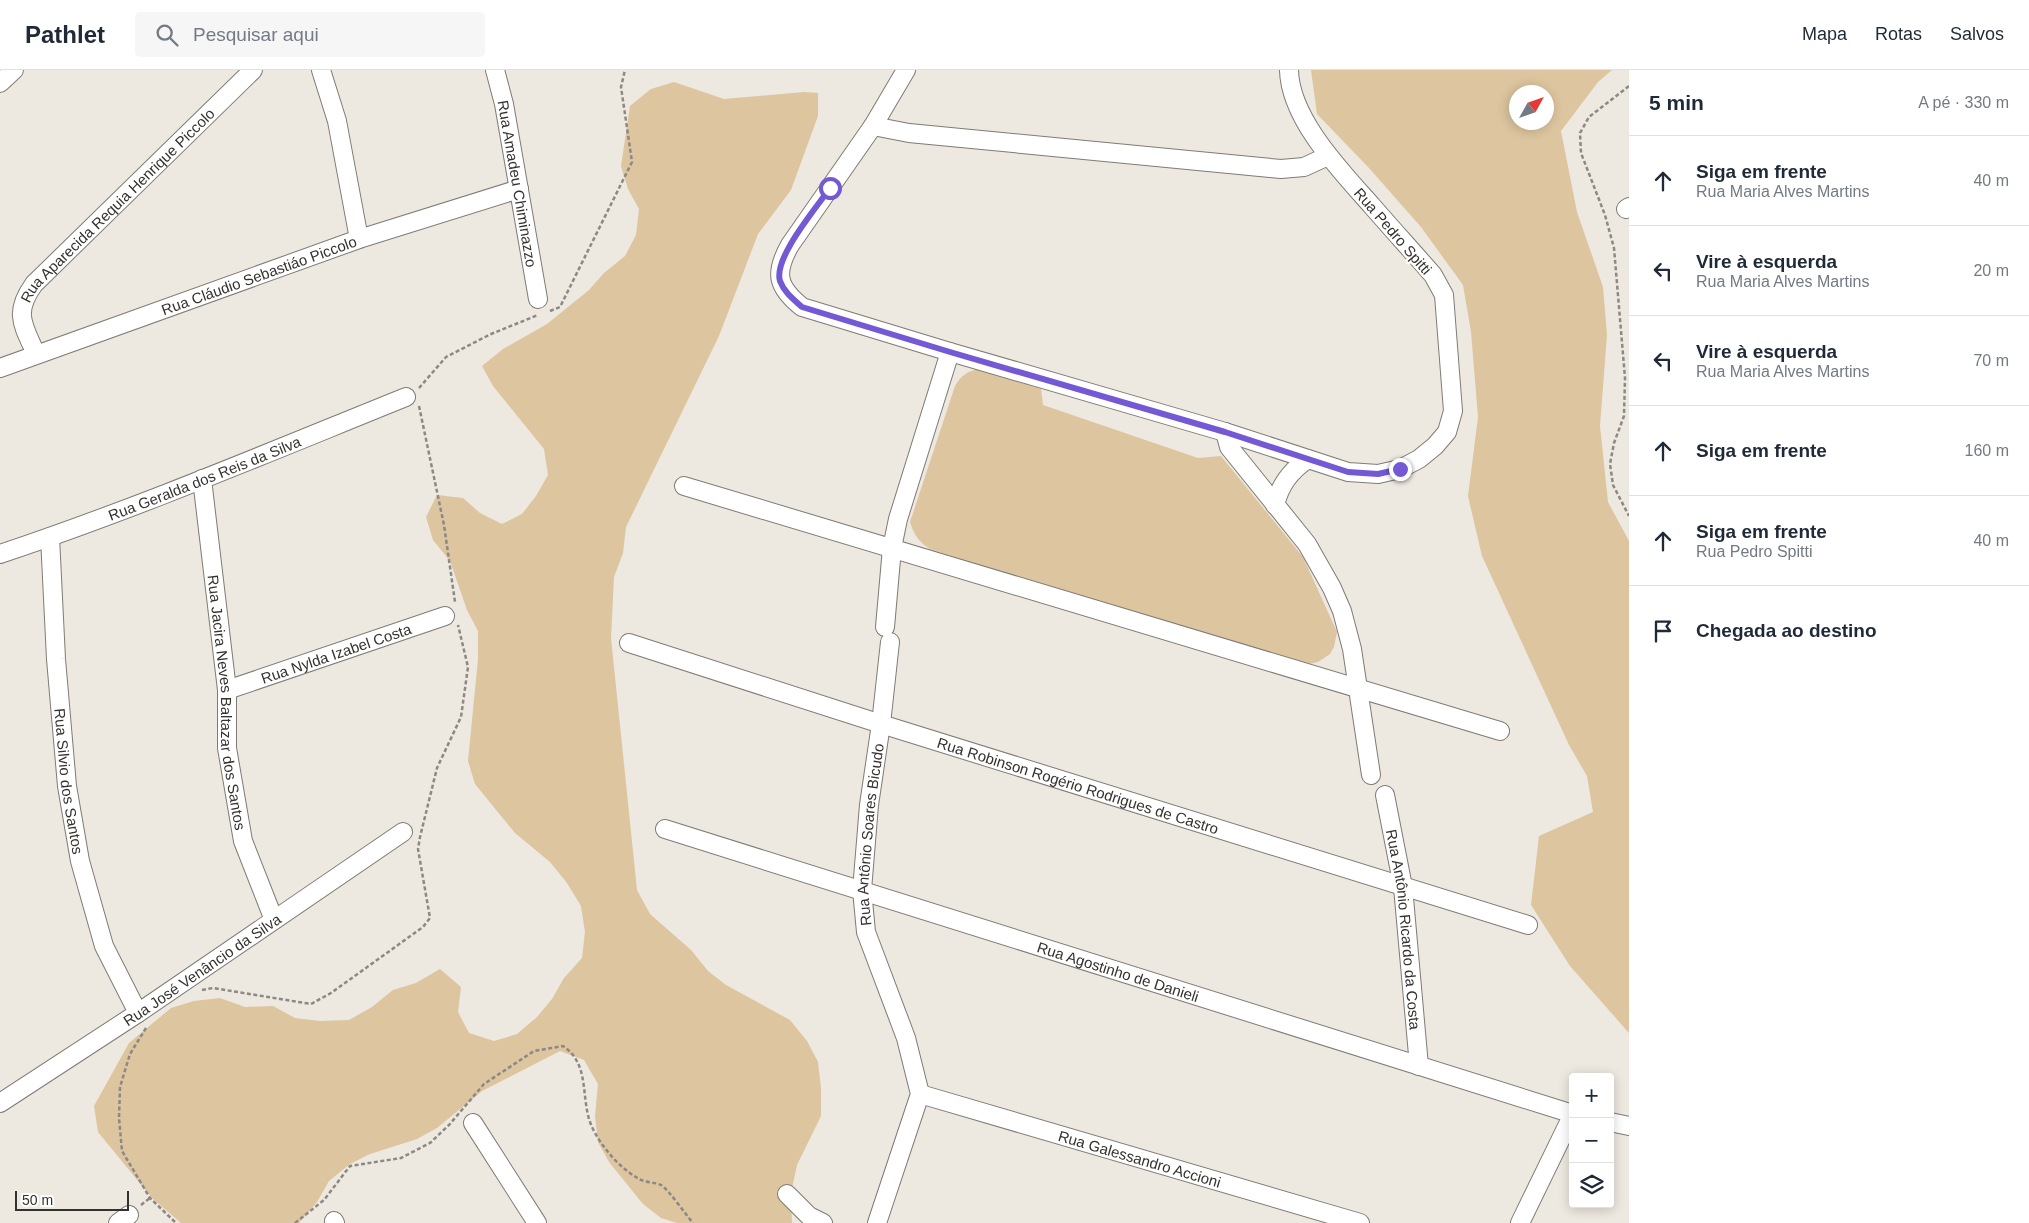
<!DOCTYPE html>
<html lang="pt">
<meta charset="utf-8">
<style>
:root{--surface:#fff;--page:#f6f6f7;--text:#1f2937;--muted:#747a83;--line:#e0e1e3}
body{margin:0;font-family:Arial,sans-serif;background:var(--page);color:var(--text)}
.controls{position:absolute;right:15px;bottom:15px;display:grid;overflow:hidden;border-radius:5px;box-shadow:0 2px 12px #0003}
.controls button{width:45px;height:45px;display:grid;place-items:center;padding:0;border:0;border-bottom:1px solid var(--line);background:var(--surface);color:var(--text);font:25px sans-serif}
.compass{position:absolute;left:1509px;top:15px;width:45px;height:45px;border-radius:50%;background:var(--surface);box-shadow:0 2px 12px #0003;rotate:50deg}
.scale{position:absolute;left:15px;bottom:12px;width:114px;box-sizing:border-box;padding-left:5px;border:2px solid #34322f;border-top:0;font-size:14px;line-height:18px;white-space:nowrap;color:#34322f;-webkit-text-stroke:4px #fff;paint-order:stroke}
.stop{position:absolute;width:15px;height:15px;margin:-11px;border:4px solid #7359d4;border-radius:50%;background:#fff}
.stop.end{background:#7359d4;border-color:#fff;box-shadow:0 1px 5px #0008}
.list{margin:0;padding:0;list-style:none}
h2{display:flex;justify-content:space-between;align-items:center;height:65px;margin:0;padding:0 20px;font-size:21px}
h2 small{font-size:16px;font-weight:400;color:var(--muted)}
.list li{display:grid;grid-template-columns:32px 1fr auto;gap:15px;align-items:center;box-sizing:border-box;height:90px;padding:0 20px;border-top:1px solid var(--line)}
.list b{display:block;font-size:19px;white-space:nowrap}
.list p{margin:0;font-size:16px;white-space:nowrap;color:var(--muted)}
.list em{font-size:16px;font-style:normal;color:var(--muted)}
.icon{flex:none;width:28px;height:28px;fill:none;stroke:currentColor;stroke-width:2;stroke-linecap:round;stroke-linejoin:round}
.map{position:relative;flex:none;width:1629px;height:1153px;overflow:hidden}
header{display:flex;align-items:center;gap:30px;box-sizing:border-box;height:70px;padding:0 25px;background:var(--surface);border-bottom:1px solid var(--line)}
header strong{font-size:24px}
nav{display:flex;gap:28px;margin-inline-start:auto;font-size:18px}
.search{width:350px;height:45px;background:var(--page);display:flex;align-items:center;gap:12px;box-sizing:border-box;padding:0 18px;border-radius:5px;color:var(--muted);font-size:19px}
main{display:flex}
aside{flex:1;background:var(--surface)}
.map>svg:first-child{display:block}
.green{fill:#ddc59f;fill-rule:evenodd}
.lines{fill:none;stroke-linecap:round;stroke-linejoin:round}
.minor-casing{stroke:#7f7b74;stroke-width:20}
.path{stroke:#8c8883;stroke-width:2.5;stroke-dasharray:4 2.5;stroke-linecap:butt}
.minor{stroke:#fff;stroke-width:18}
.route{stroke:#7359d4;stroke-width:6}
.labels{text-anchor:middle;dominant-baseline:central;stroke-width:4.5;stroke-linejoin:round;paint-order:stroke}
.street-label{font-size:15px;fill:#34322f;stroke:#fff}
</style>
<header>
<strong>Pathlet</strong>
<div class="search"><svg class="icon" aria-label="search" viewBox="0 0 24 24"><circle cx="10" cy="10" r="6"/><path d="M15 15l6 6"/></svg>Pesquisar aqui</div>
<nav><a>Mapa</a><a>Rotas</a><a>Salvos</a></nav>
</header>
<main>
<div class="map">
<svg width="1629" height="1153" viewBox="0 0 1629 1153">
<rect width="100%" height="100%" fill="#ede8e0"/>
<path class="green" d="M1311,0H1612L1598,12L1561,61L1577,142L1603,217L1607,265L1600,356L1608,432L1629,471V963L1570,896L1531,835L1539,766L1593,742L1587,706L1569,675L1482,486L1468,426L1478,347L1471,262L1463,215L1421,157L1369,98L1317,44ZM1546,22V52H1516V22Z
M674,12L724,29L804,22L818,23V46L791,120L758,164L719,266L626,457L623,483L614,507L611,568L637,820L650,844L691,880L708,901L726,915L790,950L807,971L818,992L821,1018V1046L797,1095L791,1123L792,1153H677L661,1148L643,1134L609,1092L598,1072L595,1046L598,1014L584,990L560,981L482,1021L437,1058L417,1069L370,1084L350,1094L329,1111L317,1132L299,1153H181L152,1128L98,1062L94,1036L129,973L171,938L194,931L220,928L245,937L273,936L295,948L320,951L349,950L372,937L393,920L416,913L440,899L461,917L458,942L469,963L494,971L517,964L537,947L552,929L564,908L582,888L585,862L581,836L567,813L550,792L515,763L475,714L468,691L478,589V561L467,540L450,491L433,470L426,447L437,425L463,428L480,443L502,454L522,444L536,426L548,405L544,379L493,316L482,296L503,279L547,254L589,220L604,203L625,186L636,165L639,139L628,119L621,96L630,36L651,19Z
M979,299L1041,319L1043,335L1198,388L1221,386L1303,487L1337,562L1334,577L1330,584L1318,592L1305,595L930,479C919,472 914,465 910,452L955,316C961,305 968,301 979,299Z"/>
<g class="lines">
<g class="minor-casing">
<g id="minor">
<path d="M321,0L337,51L359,169"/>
<path id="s1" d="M495,0L504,34L538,229"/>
<path d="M906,0L873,56L790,175C774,203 777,217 802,237L950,282L1225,362L1348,402L1378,404L1400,399L1419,389L1435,376L1447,362L1453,341L1444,225L1433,205C1413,182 1392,159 1372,136C1341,101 1290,49 1289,0"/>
<path d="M0,13L14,0"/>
<path d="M873,56L909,63L1281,99L1304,97L1328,86"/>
<path d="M1626,139L1629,137"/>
<path id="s2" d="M36,284C23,255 13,243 34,214L253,0"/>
<path id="s3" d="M0,298L359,169L519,119"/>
<path d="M1225,362L1229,377L1307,474L1332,518L1342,541L1352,579L1371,705"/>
<path id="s4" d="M202,409L227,620V678L243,771L274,850"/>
<path d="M684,416L1500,661"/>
<path d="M1275,435C1280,415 1290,401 1308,389"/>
<path id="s5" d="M50,467L56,589L67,716L80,791L104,876L138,943"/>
<path id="s6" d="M0,484C138,438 272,381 406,327"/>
<path d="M885,557L892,478L898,449L950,282"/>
<path id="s7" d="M629,573L881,654L1528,855"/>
<path id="s8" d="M227,620L445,546"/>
<path id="s9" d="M1385,725L1403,817L1419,996"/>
<path id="s10" d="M665,759L1573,1044"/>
<path id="s11" d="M920,1024L1360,1153"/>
<path id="s12" d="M0,1033L138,943L403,762"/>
<path d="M1610,1052L1629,1056"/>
<path d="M473,1053L537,1153"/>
<path d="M787,1124L809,1146L823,1153"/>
<path d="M334,1151L335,1153"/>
<path d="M118,1153L129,1145"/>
<path id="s13" d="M877,1153L920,1024L906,968L866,862L862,820L869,735L881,654L890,572"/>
<path d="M1520,1153L1573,1044"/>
</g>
</g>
<path class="path" d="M1629,16L1589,47L1580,63L1581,83L1605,145L1614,178L1625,308L1624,346L1614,373L1610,394L1613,415L1629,446
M550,241L560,237L632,92L621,17L625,0
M419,318L446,287L491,264L538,245
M419,336L444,455L455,532
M202,920L213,918L311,934L331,923L423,857L430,848L418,779L420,767L437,698L461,647L468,597L458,555
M146,958L130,984L120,1017L119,1048L122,1081L150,1128L176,1153
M141,1135L150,1128
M295,1153L324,1130L350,1096L401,1088L430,1073L449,1055L484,1014L534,981L563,976C592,995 579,1032 593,1059C603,1079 620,1098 639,1109C646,1113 655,1112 661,1115C669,1120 686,1145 693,1153"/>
<use href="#minor" class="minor"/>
</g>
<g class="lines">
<path class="route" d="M830,118C817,137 773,188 780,211C784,222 793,229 802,237L950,282L1225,362L1348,402L1378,404L1400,399"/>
</g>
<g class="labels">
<g class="street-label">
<text stroke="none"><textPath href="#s1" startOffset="116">Rua Amadeu Chiminazzo</textPath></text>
<text stroke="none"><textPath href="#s2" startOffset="190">Rua Aparecida Requia Henrique Piccolo</textPath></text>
<text transform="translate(1393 161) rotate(49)">Rua Pedro Spitti</text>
<text stroke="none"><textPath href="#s3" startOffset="275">Rua Cláudio Sebastiáo Piccolo</textPath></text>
<text stroke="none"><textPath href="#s6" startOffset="218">Rua Geralda dos Reis da Silva</textPath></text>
<text stroke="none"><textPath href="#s8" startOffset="115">Rua Nylda Izabel Costa</textPath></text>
<text stroke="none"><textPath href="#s4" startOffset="225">Rua Jacira Neves Baltazar dos Santos</textPath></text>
<text stroke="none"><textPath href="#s5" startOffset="245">Rua Silvio dos Santos</textPath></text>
<text stroke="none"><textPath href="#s7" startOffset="471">Rua Robinson Rogério Rodrigues de Castro</textPath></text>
<text stroke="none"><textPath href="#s13" startOffset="405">Rua Antônio Soares Bicudo</textPath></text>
<text stroke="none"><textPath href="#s9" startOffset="136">Rua Antônio Ricardo da Costa</textPath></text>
<text stroke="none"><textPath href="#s12" startOffset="242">Rua José Venâncio da Silva</textPath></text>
<text stroke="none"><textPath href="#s10" startOffset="475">Rua Agostinho de Danieli</textPath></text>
<text stroke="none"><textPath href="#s11" startOffset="229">Rua Galessandro Accioni</textPath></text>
</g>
</g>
</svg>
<div class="controls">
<button>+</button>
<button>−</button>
<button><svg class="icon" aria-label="layers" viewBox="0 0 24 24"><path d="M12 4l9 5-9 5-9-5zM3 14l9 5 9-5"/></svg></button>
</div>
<svg class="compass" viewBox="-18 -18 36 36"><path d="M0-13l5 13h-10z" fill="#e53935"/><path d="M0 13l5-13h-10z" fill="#747a83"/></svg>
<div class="scale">50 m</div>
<div class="stop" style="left:830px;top:118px"></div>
<div class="stop end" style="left:1400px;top:399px"></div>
</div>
<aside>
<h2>5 min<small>A pé · 330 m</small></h2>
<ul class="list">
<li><svg class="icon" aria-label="ahead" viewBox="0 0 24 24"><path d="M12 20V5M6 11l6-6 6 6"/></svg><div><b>Siga em frente</b><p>Rua Maria Alves Martins</p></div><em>40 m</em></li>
<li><svg class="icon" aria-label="left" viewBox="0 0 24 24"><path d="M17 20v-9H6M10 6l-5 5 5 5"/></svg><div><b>Vire à esquerda</b><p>Rua Maria Alves Martins</p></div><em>20 m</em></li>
<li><svg class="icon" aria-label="left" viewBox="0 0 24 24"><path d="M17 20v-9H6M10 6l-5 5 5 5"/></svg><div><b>Vire à esquerda</b><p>Rua Maria Alves Martins</p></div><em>70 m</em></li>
<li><svg class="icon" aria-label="ahead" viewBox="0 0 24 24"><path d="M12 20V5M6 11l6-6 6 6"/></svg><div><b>Siga em frente</b></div><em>160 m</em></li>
<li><svg class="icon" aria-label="ahead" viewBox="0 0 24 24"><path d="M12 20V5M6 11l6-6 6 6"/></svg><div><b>Siga em frente</b><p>Rua Pedro Spitti</p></div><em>40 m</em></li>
<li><svg class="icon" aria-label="arrive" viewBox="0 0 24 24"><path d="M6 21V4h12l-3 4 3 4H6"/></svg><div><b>Chegada ao destino</b></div></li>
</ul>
</aside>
</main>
